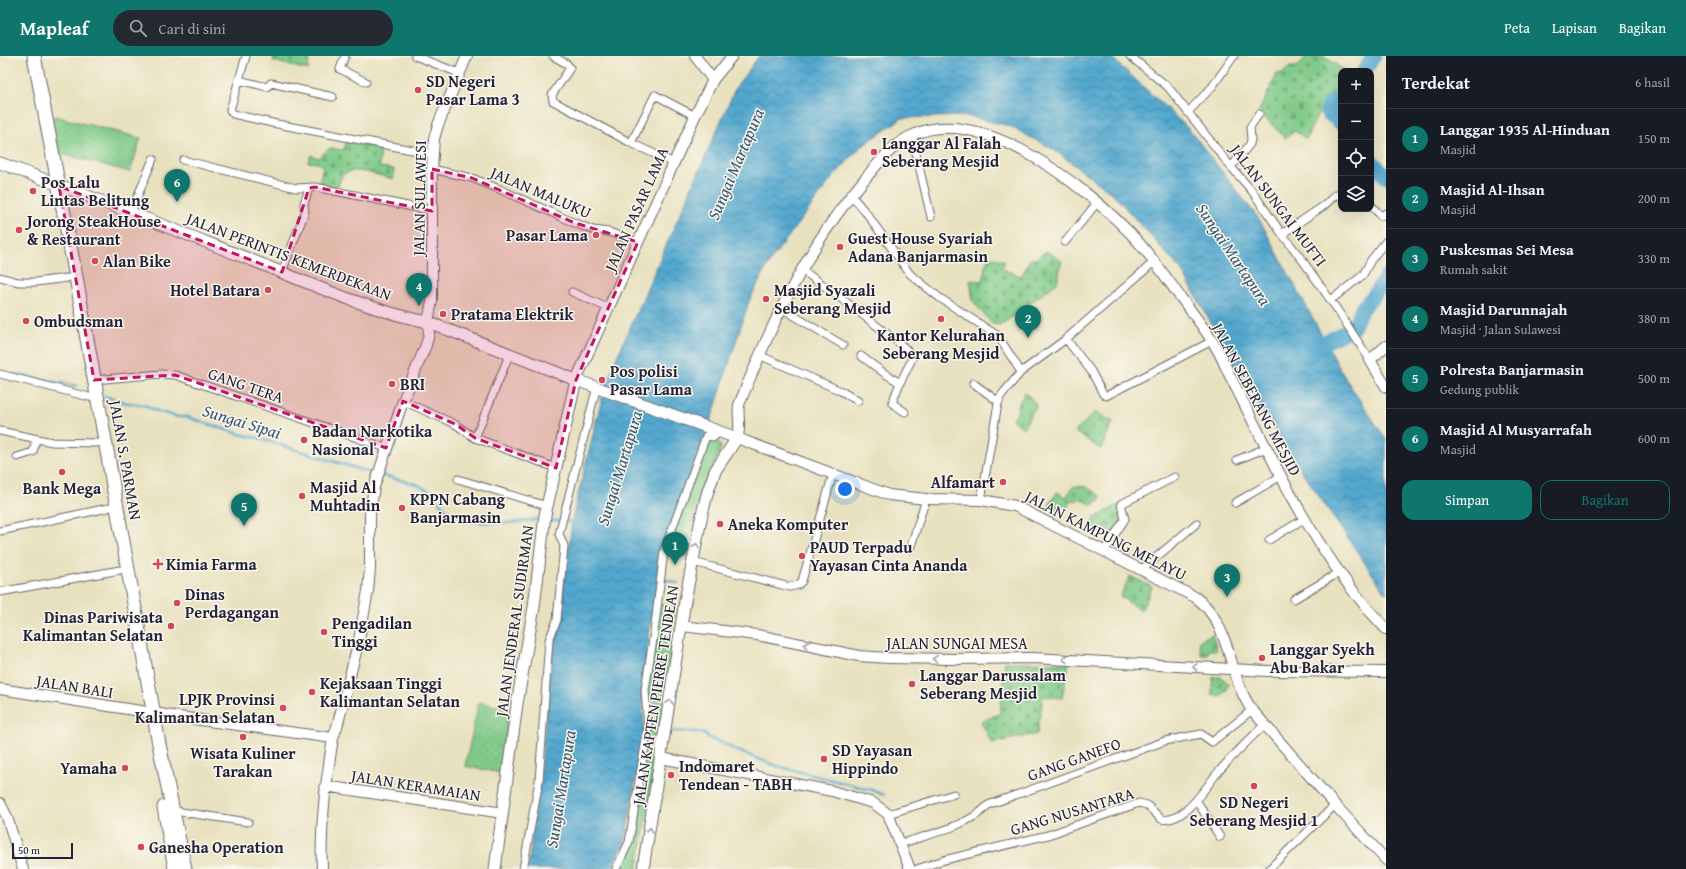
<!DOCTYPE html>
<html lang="id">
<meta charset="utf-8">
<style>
:root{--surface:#171b24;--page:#242831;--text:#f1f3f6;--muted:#9ea1a6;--line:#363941;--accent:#0f766e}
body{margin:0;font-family:"Gentium Book Plus",serif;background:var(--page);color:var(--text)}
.controls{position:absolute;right:12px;top:12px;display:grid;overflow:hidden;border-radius:8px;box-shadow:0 4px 16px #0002}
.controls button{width:36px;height:36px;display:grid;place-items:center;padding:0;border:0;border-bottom:1px solid var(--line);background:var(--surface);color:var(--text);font:20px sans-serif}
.scale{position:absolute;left:12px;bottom:10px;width:61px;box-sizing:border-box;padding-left:4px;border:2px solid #22223b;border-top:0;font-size:11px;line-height:14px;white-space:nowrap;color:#22223b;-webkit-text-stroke:3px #fbf7ec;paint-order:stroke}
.you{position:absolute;left:845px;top:433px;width:14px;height:14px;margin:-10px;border:3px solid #fff;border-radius:50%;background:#1a73e8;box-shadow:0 0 0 6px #1a73e833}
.badge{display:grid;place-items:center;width:26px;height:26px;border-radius:50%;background:var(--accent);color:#fff;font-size:13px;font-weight:700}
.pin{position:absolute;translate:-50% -33px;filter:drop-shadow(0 1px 2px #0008)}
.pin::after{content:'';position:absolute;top:21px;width:14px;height:12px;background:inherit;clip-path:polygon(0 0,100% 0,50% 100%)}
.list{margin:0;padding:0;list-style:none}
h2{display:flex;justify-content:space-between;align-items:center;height:52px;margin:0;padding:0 16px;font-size:17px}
h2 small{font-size:13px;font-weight:400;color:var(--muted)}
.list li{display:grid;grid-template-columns:26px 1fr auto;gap:12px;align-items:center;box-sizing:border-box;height:60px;padding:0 16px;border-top:1px solid var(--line)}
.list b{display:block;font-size:15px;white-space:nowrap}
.list p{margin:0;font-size:13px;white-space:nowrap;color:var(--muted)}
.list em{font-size:13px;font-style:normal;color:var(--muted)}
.actions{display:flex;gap:8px;padding:12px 16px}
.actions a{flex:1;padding:9px 0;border:1px solid var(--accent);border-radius:12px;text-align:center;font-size:14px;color:var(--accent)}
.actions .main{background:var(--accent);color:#fff}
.icon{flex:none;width:22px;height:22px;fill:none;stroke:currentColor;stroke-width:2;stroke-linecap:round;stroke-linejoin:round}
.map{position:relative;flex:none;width:1386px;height:813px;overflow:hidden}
header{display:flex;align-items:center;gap:24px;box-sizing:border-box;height:56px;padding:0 20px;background:var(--accent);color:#fff}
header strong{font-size:19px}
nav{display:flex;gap:22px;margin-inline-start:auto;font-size:14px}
.search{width:280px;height:36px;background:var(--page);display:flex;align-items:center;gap:10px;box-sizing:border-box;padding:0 14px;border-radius:22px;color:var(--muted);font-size:15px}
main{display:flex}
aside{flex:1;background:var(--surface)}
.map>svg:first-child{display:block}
.grass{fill:url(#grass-dots);stroke:#527662}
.cemetery{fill:url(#cemetery-stones);stroke:#527662}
.green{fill:#81cb89;stroke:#527662}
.water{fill:url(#water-waves);stroke:#3a6484}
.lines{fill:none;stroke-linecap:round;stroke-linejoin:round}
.stream{stroke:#52a7ce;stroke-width:2.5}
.river{stroke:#52a7ce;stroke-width:15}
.street-casing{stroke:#676569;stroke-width:9}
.secondary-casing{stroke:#676569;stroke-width:12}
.primary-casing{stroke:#676569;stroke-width:13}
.highway-casing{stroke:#676569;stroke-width:15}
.street{stroke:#fff;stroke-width:7}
.secondary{stroke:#fff;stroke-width:10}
.primary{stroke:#fff;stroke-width:11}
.highway{stroke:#fff;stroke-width:13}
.oneway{stroke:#9c9ca7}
.marked{fill:#c2185b;fill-opacity:0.2;stroke:#c2185b;stroke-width:3;stroke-dasharray:8 5;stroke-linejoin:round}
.poi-dot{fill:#d1495b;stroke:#fbf7ec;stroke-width:1.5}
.labels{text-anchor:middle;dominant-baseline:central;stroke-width:3;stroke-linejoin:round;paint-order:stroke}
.poi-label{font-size:16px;font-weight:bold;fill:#22223b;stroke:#fbf7ec;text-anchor:start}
.street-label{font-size:16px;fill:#22223b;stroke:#fbf7ec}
.water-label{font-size:17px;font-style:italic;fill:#355776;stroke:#fbf7ec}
</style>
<header>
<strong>Mapleaf</strong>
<div class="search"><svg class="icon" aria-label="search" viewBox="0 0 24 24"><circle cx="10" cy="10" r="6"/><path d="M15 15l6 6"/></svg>Cari di sini</div>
<nav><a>Peta</a><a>Lapisan</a><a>Bagikan</a></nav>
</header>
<main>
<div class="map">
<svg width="1386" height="813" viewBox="0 0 1386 813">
<defs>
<pattern id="grass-dots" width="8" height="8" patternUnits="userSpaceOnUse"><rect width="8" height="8" fill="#81cb89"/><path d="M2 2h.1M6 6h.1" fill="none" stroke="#6fae77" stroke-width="1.8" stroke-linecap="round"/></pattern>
<pattern id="cemetery-stones" width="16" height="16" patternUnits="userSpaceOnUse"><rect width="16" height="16" fill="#81cb89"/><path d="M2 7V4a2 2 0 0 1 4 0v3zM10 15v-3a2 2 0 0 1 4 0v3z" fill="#6fae77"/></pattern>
<pattern id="water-waves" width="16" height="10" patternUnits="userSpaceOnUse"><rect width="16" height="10" fill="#52a7ce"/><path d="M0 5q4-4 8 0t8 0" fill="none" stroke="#4488a8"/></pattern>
</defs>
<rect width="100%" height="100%" fill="#fbf7ec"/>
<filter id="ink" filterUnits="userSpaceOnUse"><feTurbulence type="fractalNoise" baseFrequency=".025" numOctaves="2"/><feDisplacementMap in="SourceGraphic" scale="8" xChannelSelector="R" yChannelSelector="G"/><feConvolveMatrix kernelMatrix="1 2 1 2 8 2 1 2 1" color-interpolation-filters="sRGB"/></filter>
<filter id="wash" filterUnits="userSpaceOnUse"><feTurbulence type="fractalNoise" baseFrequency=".012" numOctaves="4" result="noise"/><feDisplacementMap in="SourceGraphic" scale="16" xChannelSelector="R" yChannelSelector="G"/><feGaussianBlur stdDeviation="0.9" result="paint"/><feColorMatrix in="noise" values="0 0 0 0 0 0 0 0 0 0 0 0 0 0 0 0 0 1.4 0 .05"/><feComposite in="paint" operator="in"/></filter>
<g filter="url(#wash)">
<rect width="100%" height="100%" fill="#e8e1bf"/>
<path class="grass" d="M54,60L141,82L130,116L58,97L53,65Z
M479,646L509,653L501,717L465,710Z"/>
<path class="cemetery" d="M274,0H310L308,14L273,5Z
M1307,0H1323L1346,15H1341V39L1337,45L1328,47L1317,60L1306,83L1295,75L1285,82L1259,55L1277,18L1283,17L1290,11H1297Z
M346,85L381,92L379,111L394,113L393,123C381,120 353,110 344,118C340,121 339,128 337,132L319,128L323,110L317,107L308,106L311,99L318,102L330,92L344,94Z
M1046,195L1062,205L1057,227L1001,269L992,268L973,245L970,224L983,225L985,210L989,200L1005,205L1001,213L1021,220L1031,203H1035Z
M1025,336L1037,349L1023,372L1012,364L1018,355L1017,351Z
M1095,356L1113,366L1101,393L1075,376Z
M1074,430L1086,431L1101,440L1100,443L1092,449L1080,442L1076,445L1073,443L1063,459L1048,451L1057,436L1066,441Z
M1119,448L1123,462L1118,474L1108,479L1099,474L1094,477L1087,475L1095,462Z
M1130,520L1152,531L1141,555L1120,540Z
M1212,578L1217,594H1209L1208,599H1201L1199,585Z
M1005,606L1069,607L1062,642L1043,640L1037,678L992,687L981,666L1000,657Z
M1213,621H1222L1228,628L1227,634L1220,640L1212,638Z"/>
<path class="green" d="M708,382L718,386L721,391L695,455L686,500L666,496Z
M659,548L676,552L660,672L651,671L647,633Z
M649,674L661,676L637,813H619L632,785Z"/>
<path class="water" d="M759,0H1110L1189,73L1259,163L1345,322L1386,383V538L1290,398L1235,310L1182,215L1114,139L1053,93L1009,70L968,60L902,62L861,91L833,121L770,205L749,245L714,355L662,494L642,628L644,673L625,786L612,813H528L542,700L553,585L559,567L573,459L603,338L616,303L736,31Z"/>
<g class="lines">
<path class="stream" d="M446,37L449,30
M12,318L77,330
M104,340L123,346L144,349L157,355L178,361H187L239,378L258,382L375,418
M380,419L416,428L431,436L449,457L463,466L510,467L541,463
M548,464L575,466
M661,523L678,527
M648,673L661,674
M668,675L697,676L704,678L711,683L723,687L735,694L777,710L872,734L884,739"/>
<path class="river" d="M1364,15L1374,0
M1341,44L1330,47L1327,56L1341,67
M1371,104L1386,121
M1307,295L1353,272L1362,252L1374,239L1386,221"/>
</g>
</g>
<g filter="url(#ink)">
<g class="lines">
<g class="street-casing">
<path id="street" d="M246,0L230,54L233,58L272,67L433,98
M345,0L340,13L366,26
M415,0L459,17
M553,0L567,8L570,12L552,39L553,45L631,87L674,107
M1130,0L1168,31L1231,111L1252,135L1282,178L1303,205L1336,252L1370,304
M239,24L267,31L271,27L333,41
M1188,56L1212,31L1234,0
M912,80L931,161
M631,87L655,39L695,60
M183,104L296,132L315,131L432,155
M1231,111L1250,88L1251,83L1250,71L1259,58
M432,113L472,122L499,133L575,167L593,174L609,176L638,186
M851,139L867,158L910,218L940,242L998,280L1021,316
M1371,149L1381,160L1386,157
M131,156L153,103
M1282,178L1325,149L1335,139H1338L1341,141
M1065,186L1097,147
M802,214C831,234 858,255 886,277C894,284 909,292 912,303L900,327L884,317L861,300
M282,216L305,156L304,148L309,132
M0,221L18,226H36L67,222
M572,236L608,252
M1331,244L1363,219L1371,204L1386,185
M781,252L843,289
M1066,283L1091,315L1103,338L1106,340L1212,285
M759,299L841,335L858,345
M0,318L89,341
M94,324L161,318L175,319L386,392
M900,327L892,347L905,356
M973,327L999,346
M403,345L455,368L475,382L556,412
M0,375L52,386L97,387
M475,382L510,297
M17,401L33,396L36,383
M1237,404L1266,392
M458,423L547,450
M981,444L998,348L1000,341L1004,336L1021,316L1066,283L1155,205
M1235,447L1281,420
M0,475L108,452
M1269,484L1304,463
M910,493L926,443
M1104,495L1125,463L1121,448L1175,421
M693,506L790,531L798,529L802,525L833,418
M1141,514L1197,467
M0,536L120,514
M1294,543L1340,516
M1196,744L1220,781
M174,752L175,755L248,766
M888,758L954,738
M900,788C926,779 970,770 988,749L1165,685L1201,678L1212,686L1252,654
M523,813L539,725L549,584L557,564L564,490L559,478L595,338
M616,813L629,786L648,671L645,634L654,577L664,495L706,380L714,381L718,377
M917,813L944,804L1048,779L1139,747L1147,749L1161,763C1184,769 1207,728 1220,714C1234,698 1249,684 1264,669
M1269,813L1335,749"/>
</g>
<g class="secondary-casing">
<path id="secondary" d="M695,0L713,24
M1386,290L1370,304L1386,331
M576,324L695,60L713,24L732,0
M682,570L757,579L859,600L888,602L954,603L1033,602L1267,615L1386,616
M1386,573C1336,521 1299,457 1267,393C1254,368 1242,343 1229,318C1224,307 1219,295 1212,285C1203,270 1192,256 1181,242C1165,220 1149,196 1129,176C1084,130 977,44 909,81C890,91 878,108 864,124C807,190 771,269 739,349C737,360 742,372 737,382L889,439L926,443L981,444L1015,450L1195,541C1232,567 1227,619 1252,654L1335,749L1386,804
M0,633L179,661L333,682
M661,702L832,735L873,747L888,758L910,813
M325,730L503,757
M0,747L7,761L23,813
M322,813C320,769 326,726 333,682L337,671L359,584L368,535L370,512V457L374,431L403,345L426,289L429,278L428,266L432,245V113L434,83L438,69L467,0"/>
</g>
<g class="primary-casing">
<path id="primary" d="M0,107C85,138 170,172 254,205C308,227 371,255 428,266L576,324L737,382L715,415L708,435L702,458L685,545L643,813
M495,813L517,648L534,551L545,459L576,324"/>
</g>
<g class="highway-casing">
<path id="highway" d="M34,0L76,221L159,688L185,813
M164,751L175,813"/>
</g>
<use href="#street" class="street"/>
<use href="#secondary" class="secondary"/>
<use href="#primary" class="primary"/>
<use href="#highway" class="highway"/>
</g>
<defs><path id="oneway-chevron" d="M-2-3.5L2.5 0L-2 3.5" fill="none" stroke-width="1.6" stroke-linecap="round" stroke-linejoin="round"/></defs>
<g class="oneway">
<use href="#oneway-chevron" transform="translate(696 490) rotate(-79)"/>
<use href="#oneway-chevron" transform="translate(806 589) rotate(-169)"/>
<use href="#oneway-chevron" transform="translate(935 603) rotate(-179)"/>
<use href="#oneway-chevron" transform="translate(1065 603) rotate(-177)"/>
<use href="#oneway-chevron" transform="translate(1195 611) rotate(-177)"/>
<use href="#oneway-chevron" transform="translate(670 646) rotate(-81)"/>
<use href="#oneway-chevron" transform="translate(650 774) rotate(-81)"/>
</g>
</g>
<path class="marked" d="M432,113L472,122L575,167L638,186L576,324L556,412L475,382L455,368L403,345L386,392L175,319L94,324L59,130L282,216L309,132L315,131L432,155Z"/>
<g class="poi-dot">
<circle cx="418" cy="34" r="4"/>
<circle cx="874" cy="96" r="4"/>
<circle cx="33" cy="135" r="4"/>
<circle cx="19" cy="174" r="4"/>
<circle cx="596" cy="179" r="4"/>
<circle cx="840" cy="191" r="4"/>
<circle cx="95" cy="205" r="4"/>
<circle cx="268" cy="234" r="4"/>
<circle cx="766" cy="243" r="4"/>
<circle cx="443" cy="258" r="4"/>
<circle cx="941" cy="263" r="4"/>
<circle cx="26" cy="265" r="4"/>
<circle cx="602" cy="324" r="4"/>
<circle cx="392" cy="328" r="4"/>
<circle cx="304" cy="384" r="4"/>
<circle cx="62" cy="416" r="4"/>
<circle cx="1003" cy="426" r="4"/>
<circle cx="302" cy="440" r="4"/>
<circle cx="402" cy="452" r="4"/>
<circle cx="720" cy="468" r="4"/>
<circle cx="802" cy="500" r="4"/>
<path d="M156 502h4v4h4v4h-4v4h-4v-4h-4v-4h4z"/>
<circle cx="177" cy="547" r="4"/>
<circle cx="171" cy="570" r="4"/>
<circle cx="324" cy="576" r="4"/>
<circle cx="1262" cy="602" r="4"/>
<circle cx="912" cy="628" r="4"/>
<circle cx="312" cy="636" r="4"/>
<circle cx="283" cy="652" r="4"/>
<circle cx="243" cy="681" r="4"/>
<circle cx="824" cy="703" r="4"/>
<circle cx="125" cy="712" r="4"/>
<circle cx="671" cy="719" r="4"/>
<circle cx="1254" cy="730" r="4"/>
<circle cx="141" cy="791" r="4"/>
</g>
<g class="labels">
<g class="poi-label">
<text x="426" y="25">SD Negeri<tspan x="426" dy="18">Pasar Lama 3</tspan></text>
<text x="882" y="87">Langgar Al Falah<tspan x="882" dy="18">Seberang Mesjid</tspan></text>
<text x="41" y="126">Pos Lalu<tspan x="41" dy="18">Lintas Belitung</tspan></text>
<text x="27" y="165">Jorong SteakHouse<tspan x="27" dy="18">&amp; Restaurant</tspan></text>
<text x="588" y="179" text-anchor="end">Pasar Lama</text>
<text x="848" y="182">Guest House Syariah<tspan x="848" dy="18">Adana Banjarmasin</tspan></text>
<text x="103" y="205">Alan Bike</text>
<text x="260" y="234" text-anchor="end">Hotel Batara</text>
<text x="774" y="234">Masjid Syazali<tspan x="774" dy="18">Seberang Mesjid</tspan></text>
<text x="451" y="258">Pratama Elektrik</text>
<text x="34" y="265">Ombudsman</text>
<text x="941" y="279" text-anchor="middle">Kantor Kelurahan<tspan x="941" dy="18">Seberang Mesjid</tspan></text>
<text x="610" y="315">Pos polisi<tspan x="610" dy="18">Pasar Lama</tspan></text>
<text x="400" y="328">BRI</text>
<text x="312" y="375">Badan Narkotika<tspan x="312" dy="18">Nasional</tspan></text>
<text x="995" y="426" text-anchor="end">Alfamart</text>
<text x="310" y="431">Masjid Al<tspan x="310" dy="18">Muhtadin</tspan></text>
<text x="62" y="432" text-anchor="middle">Bank Mega</text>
<text x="410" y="443">KPPN Cabang<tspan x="410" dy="18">Banjarmasin</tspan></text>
<text x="728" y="468">Aneka Komputer</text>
<text x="810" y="491">PAUD Terpadu<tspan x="810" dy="18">Yayasan Cinta Ananda</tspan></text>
<text x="166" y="508">Kimia Farma</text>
<text x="185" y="538">Dinas<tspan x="185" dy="18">Perdagangan</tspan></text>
<text x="163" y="561" text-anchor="end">Dinas Pariwisata<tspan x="163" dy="18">Kalimantan Selatan</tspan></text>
<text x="332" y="567">Pengadilan<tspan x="332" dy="18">Tinggi</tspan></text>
<text x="1270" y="593">Langgar Syekh<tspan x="1270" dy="18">Abu Bakar</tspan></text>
<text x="920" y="619">Langgar Darussalam<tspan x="920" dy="18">Seberang Mesjid</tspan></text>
<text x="320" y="627">Kejaksaan Tinggi<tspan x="320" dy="18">Kalimantan Selatan</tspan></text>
<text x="275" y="643" text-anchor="end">LPJK Provinsi<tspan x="275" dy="18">Kalimantan Selatan</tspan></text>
<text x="832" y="694">SD Yayasan<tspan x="832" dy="18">Hippindo</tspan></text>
<text x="243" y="697" text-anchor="middle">Wisata Kuliner<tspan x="243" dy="18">Tarakan</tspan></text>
<text x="679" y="710">Indomaret<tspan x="679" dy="18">Tendean - TABH</tspan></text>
<text x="117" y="712" text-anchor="end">Yamaha</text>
<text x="1254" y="746" text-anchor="middle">SD Negeri<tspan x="1254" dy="18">Seberang Mesjid 1</tspan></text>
<text x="149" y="791">Ganesha Operation</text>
</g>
<g class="street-label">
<text transform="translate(541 136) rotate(23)">JALAN MALUKU</text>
<text transform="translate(419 142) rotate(-89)">JALAN SULAWESI</text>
<text transform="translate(1279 149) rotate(53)">JALAN SUNGAI MUFTI</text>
<text transform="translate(636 153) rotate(-66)">JALAN PASAR LAMA</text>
<text transform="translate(289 200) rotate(21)">JALAN PERINTIS KEMERDEKAAN</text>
<text transform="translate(246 329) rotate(19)">GANG TERA</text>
<text transform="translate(1257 343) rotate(62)">JALAN SEBERANG MESJID</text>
<text transform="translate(126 404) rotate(80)">JALAN S. PARMAN</text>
<text transform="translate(1106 479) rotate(27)">JALAN KAMPUNG MELAYU</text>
<text transform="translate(514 565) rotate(-82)">JALAN JENDERAL SUDIRMAN</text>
<text x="957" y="587">JALAN SUNGAI MESA</text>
<text transform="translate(75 630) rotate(9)">JALAN BALI</text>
<text transform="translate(655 639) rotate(-81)">JALAN KAPTEN PIERRE TENDEAN</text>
<text transform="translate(1074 703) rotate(-20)">GANG GANEFO</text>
<text transform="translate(416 729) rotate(9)">JALAN KERAMAIAN</text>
<text transform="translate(1072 755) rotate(-17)">GANG NUSANTARA</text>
</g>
<g class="water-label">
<text transform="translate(735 108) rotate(-67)">Sungai Martapura</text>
<text transform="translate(1234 198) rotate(56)">Sungai Martapura</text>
<text transform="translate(242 365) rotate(17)">Sungai Sipai</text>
<text transform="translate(619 412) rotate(-73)">Sungai Martapura</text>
<text transform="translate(560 733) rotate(-81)">Sungai Martapura</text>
</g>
</g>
</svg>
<div class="controls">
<button>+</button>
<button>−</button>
<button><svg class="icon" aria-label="locate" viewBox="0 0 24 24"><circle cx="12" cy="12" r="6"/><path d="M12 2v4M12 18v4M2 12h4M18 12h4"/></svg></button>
<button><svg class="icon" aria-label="layers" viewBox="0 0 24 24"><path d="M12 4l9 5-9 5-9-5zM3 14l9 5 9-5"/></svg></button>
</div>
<div class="scale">50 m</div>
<div class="you"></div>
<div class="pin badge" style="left:675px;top:509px">1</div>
<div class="pin badge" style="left:1028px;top:282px">2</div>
<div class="pin badge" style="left:1227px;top:541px">3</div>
<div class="pin badge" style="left:419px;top:250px">4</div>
<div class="pin badge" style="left:244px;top:470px">5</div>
<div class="pin badge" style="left:177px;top:146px">6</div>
</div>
<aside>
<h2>Terdekat<small>6 hasil</small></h2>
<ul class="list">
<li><span class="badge">1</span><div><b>Langgar 1935 Al-Hinduan</b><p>Masjid</p></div><em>150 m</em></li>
<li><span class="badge">2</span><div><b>Masjid Al-Ihsan</b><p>Masjid</p></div><em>200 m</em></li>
<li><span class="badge">3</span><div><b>Puskesmas Sei Mesa</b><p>Rumah sakit</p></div><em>330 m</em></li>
<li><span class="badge">4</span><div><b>Masjid Darunnajah</b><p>Masjid · Jalan Sulawesi</p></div><em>380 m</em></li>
<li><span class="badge">5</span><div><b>Polresta Banjarmasin</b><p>Gedung publik</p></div><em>500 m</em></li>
<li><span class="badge">6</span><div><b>Masjid Al Musyarrafah</b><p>Masjid</p></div><em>600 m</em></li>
</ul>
<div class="actions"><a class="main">Simpan</a><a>Bagikan</a></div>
</aside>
</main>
